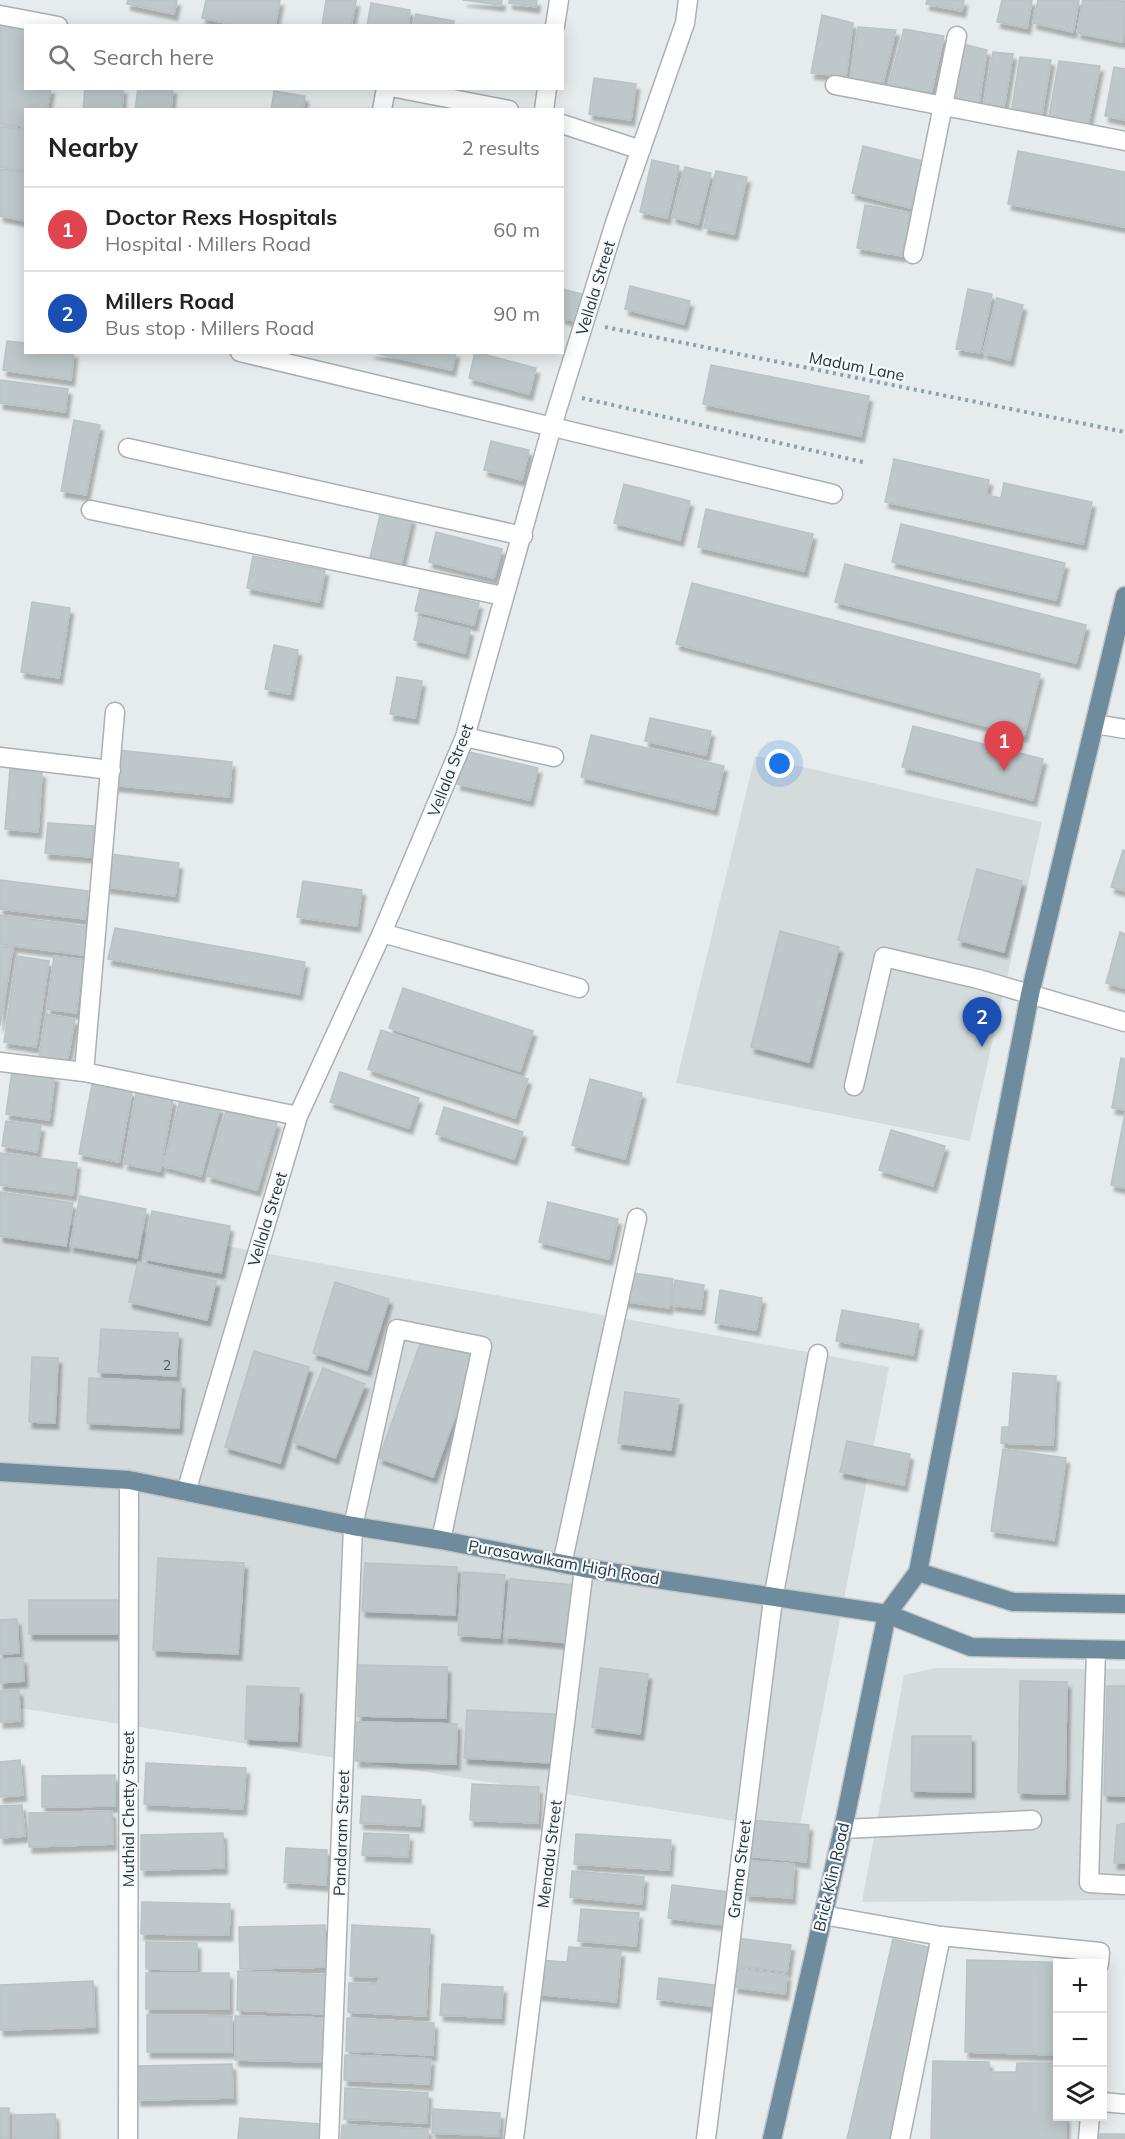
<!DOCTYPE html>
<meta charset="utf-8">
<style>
:root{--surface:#fff;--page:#f6f6f6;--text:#222;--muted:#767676;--line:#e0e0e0;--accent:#1a73e8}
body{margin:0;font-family:Mulish,sans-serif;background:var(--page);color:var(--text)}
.controls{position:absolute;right:18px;bottom:18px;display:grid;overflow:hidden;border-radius:0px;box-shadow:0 3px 15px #0003}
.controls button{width:54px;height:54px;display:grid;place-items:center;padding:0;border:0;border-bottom:2px solid var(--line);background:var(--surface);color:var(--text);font:30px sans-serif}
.you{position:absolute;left:780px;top:764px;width:21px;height:21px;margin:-15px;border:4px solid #fff;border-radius:50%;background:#1a73e8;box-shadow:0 0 0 9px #1a73e833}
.badge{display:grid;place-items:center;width:39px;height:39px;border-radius:50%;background:var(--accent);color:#fff;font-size:20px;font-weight:700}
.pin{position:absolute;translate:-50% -50px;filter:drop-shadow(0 2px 3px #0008)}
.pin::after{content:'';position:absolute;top:32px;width:21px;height:18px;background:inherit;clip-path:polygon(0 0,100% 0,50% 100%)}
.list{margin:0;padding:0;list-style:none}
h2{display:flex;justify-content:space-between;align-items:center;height:78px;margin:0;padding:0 24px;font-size:26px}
h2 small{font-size:20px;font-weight:400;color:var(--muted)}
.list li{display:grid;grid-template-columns:39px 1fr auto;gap:18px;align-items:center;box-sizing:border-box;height:84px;padding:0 24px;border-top:2px solid var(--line)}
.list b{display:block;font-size:22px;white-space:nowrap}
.list p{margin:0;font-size:20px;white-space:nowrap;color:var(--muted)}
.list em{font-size:20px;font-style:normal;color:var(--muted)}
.icon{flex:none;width:33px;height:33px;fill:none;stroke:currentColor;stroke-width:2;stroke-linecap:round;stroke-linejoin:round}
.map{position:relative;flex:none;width:1125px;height:2139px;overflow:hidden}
.search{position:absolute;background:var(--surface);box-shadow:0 3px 15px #0003;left:24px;top:24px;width:540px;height:66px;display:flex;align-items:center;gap:15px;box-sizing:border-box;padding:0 21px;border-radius:0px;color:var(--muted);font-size:22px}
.panel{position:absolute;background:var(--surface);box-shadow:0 3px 15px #0003;left:24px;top:108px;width:540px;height:246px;border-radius:0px}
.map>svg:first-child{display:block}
.built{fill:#d4dbdd}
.building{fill:#bec8cb;stroke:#b9c3c7;stroke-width:1.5;filter:url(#shadow)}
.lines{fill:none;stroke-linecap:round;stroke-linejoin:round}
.minor-casing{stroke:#a9b1b5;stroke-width:21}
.major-casing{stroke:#c2c6c9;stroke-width:21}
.path{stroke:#8aa1ae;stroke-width:4;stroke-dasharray:3 4.5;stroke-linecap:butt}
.minor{stroke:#fff;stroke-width:18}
.major{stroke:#6f8c9e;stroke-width:18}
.labels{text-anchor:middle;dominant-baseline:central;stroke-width:4.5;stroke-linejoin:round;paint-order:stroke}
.number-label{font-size:14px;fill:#4c5a61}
.street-label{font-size:16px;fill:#26353e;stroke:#f6f9fa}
</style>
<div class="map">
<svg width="1125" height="2139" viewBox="0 0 1125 2139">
<defs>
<filter id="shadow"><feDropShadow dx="3.5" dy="6" stdDeviation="1.5" flood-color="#0004"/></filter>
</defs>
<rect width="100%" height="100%" fill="#e6eced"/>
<path class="built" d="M755,756L1042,822L970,1141L676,1083Z
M0,1217L160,1234L889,1367L799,1831L0,1705Z
M936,1668L1125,1669V1900L862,1902L904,1675Z"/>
<path class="building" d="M128,0H177L174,14L127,4Z
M206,0H280L275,26H240L202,18Z
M326,0L356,1L351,26H322Z
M463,0H502L501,5Z
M509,0H537L536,7L509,3Z
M927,0H964L962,11L926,4Z
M1002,0H1032L1027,28L997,22Z
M1038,0H1079L1073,32L1033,23Z
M1083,0L1125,1L1123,42L1077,33Z
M371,3L410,10L408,26H367Z
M416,14L454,21L453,26H413Z
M822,15L853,23L846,76L811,73Z
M0,19L26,26V88H51L47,110H26V127L0,124Z
M858,27L896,30L883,83L851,78Z
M904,29L944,36L931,93L889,84Z
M963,44L987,50L979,103L951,100Z
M993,52L1013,54L1004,107L984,102Z
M1020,57L1051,60L1042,114L1012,108Z
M1059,61L1100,66L1088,125L1049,116Z
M1114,67L1125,69V120L1105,116Z
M594,78L636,84L631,120L589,114Z
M85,88H123L122,110H83Z
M138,88H173L171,110H135Z
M274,91L305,96L303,110H271Z
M0,126L26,130V171L0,167Z
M863,146L923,161L911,208L852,193Z
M1018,151L1125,172V227L1008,204Z
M652,160L679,166L667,218L640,212Z
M685,167L711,173L698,224L672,217Z
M0,169L26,173V221L0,216Z
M716,171L747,177L734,234L704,228Z
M865,205L910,213L902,256L857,248Z
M630,286L690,301L684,324L625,309Z
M562,289L586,295L578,322L562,318Z
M968,289L992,294L980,353L956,349Z
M997,298L1023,305L1010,360L983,353Z
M7,341L26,343V352H74L71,380L3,370Z
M371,352H456L452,370Z
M475,352L536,368L529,394L469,378Z
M711,365L869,396L861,436L703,404Z
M0,380L68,389L65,412L0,403Z
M74,420L100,425L86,495L61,491Z
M491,441L529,450L522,480L484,470Z
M894,459L989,480L986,495L1001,498L1004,483L1092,502L1083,544L885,502Z
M624,484L690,501L680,540L614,523Z
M706,509L813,534L804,571L698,547Z
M381,511L412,518L401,565L370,558Z
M901,524L1065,563L1056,600L892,562Z
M436,532L502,549L494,578L429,562Z
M253,556L325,570L319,602L247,588Z
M845,564L1086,625L1076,663L835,602Z
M692,583L1040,674L1024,736L676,644Z
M420,589L479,603L474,625L415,611Z
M32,602L70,608L59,678L21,672Z
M419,617L470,630L465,653L414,640Z
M274,645L298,650L290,694L265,689Z
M397,677L422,681L415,718L390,714Z
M650,718L711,731L706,755L645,741Z
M913,726L1043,759L1033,800L902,767Z
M591,735L724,766L714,809L581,777Z
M117,750L232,762L229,797L113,785Z
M465,751L538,768L530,800L457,784Z
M10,769L42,772L38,832L5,829Z
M48,823L94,826L91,857L45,853Z
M1123,850L1125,851V891L1111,887Z
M110,854L179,863L175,896L106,887Z
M977,869L1022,881L1004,952L958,940Z
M0,880L88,891L85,919L0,909Z
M303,881L362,890L357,926L297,917Z
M0,915L95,928L91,956L0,944Z
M115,928L305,962L299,994L108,959Z
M780,931L839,947L809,1062L751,1047Z
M1120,932L1125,934V988L1106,983Z
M0,946L13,948L0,1026Z
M17,956L49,961L36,1047L4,1042Z
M54,956L83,960L76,1013L47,1009Z
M403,988L533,1031L520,1071L389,1028Z
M46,1014L75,1019L67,1063L39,1058Z
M381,1030L528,1079L515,1118L368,1069Z
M1121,1058L1125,1059V1110L1112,1108Z
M12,1070L55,1076L49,1120L6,1114Z
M340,1072L419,1098L409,1128L330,1102Z
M590,1079L642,1093L625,1159L572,1145Z
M92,1084L132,1091L119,1162L79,1154Z
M136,1093L173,1099L160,1171L124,1164Z
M181,1097L220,1107L201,1176L163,1166Z
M444,1107L523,1132L514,1159L436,1134Z
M227,1108L277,1122L257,1190L207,1176Z
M1125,1113V1188L1111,1185Z
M6,1121L41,1126L37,1152L2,1146Z
M891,1130L945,1146L933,1186L879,1170Z
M0,1153L77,1163L73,1195L0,1185Z
M0,1192L73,1203L66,1246L0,1236Z
M80,1196L146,1209L137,1258L70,1246Z
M548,1202L618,1219L609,1259L539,1242Z
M152,1211L230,1226L221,1273L143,1259Z
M138,1262L216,1281L207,1320L129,1302Z
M627,1272L673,1279L669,1308L623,1301Z
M675,1280L704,1285L701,1309L672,1305Z
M335,1282L389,1299L367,1370L313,1353Z
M720,1290L762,1298L756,1330L715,1323Z
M842,1310L919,1324L913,1355L836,1341Z
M101,1329L178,1333L176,1376L98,1372Z
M420,1344L478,1354L433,1477L379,1458Z
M254,1351L309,1367L280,1463L225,1447Z
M32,1357L58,1358L55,1423L29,1422Z
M323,1368L365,1384L335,1458L293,1442Z
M1013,1373L1056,1376L1053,1445L1001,1443L1002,1427H1009Z
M89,1378L181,1383L179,1428L87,1423Z
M625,1392L679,1399L671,1450L618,1443Z
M847,1441L910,1454L904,1485L840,1472Z
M1003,1449L1066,1458L1054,1540L991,1531Z
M158,1558L244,1563L238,1654L153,1650Z
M365,1563L457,1567L455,1615L362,1611Z
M463,1572L505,1575L500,1638L458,1635Z
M510,1579L575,1585L569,1643L504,1637Z
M29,1600H128V1634H29Z
M17,1619L19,1653L0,1654V1620Z
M23,1658L24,1681L0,1683V1659Z
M359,1665L447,1667L446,1718L358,1716Z
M600,1668L648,1674L640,1734L592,1727Z
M1020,1681L1067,1682L1065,1794L1018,1793Z
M247,1686L299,1688L297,1741L245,1739Z
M1107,1686H1125V1796L1104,1795Z
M19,1690L20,1721L0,1722V1691Z
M467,1710L555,1714L552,1763L464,1758Z
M357,1722L457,1724L456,1764L356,1761Z
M912,1736H971V1792L911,1791Z
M20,1760L23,1795L0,1797V1762Z
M146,1763L246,1768L243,1809L144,1804Z
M115,1775V1806L42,1807V1776Z
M472,1784L539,1787L538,1823L470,1820Z
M362,1796L421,1800L420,1826L360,1823Z
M22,1805L25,1836L0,1838V1806Z
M112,1811L113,1844L29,1847V1813Z
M750,1820L809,1825L806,1862L747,1856Z
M1125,1823V1863H1114L1117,1825Z
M223,1833L224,1868L141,1870V1835Z
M364,1833L409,1835L408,1857L362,1855Z
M576,1834L671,1840L669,1870L574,1864Z
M286,1848L327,1850L326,1885L284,1882Z
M747,1861L794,1864L792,1898L745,1895Z
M572,1871L644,1877L642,1904L570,1897Z
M672,1885L729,1892L725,1925L668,1918Z
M142,1902L230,1904L229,1935L141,1934Z
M581,1909L639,1913L636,1946L578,1941Z
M325,1925L326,1967L240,1969L239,1927Z
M352,1925L430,1929L426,2016L348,2012L349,1983L378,1984L379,1977L350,1976Z
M736,1938L791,1945L787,1972L733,1965Z
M893,1939L932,1948L889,2139H847Z
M146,1942L197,1943V1970L146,1969Z
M569,1947L621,1951L616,2002L536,1994L539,1960L567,1962Z
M967,1960L1088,1963L1058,1964V2055L965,2052Z
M737,1968L787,1975L785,1994L734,1987Z
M238,1971L328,1975L326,2014L237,2010Z
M146,1973H229V2009H146Z
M659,1978L721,1986L718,2007L657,1999Z
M93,1981L95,2027L0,2030V1985Z
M442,1984L503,1987L501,2018L440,2015Z
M147,2015L232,2016V2052H147Z
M235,2016L326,2018L325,2062L235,2060Z
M347,2018L434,2023L433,2055L346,2051Z
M345,2055L431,2059L429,2084L344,2080Z
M933,2061L989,2062V2072H1016L1017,2063H1058V2116H1066V2139H931Z
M232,2064L233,2098L137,2100L136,2066Z
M345,2088L428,2093L427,2123L344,2119Z
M0,2108H9V2139H0Z
M433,2109L500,2113L499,2136L432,2133Z
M55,2114L56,2139H14V2115Z
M240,2118L320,2124L319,2139H238Z
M342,2125L428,2129V2139H341Z
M1097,2134H1125V2139H1097Z"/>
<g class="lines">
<g class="minor-casing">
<path id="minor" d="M0,15L58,26
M555,26L559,0
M835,85L1125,141
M396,88L509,110
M382,110L386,88
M544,110L547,88
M562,124L641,150
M913,254L957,36
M240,352L833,494
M128,448L523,536
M91,510L503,596
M1095,724L1125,729
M465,737L554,757
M0,757L111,770
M382,933L579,988
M0,1062L84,1072L298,1116
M84,1072L115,712
M854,1086L884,957L978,979L1125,1022
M186,1492L298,1116L382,933L465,737L552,426L615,223L685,23L688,0
M562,1564L637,1218
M1096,1650L1089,1883L1125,1885
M843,1829L1032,1820
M823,1915L941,1936L1100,1952L1099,1964
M1102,2102L1125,2104
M128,2139L129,1480
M329,2139L353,1526L397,1329L482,1346L441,1540
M514,2139L584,1568
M706,2139L773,1599L818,1354
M900,2139L941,1936
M1088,2139L1090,2116"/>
</g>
<g class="major-casing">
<path id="major" d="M0,1472L129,1480L353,1526L441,1540L584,1568L887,1614L971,1647L1125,1650
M918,1572L1013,1602L1125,1604
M772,2139L843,1829L887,1614L918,1572L1030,994L1125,596"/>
</g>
<path class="path" d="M605,327L1125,432
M582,398L863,462"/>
<use href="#minor" class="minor"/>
<use href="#major" class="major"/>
</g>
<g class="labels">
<g class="number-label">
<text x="167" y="1365">2</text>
</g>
<g class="street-label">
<text transform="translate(595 288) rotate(-73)">Vellala Street</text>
<text transform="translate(857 366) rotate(11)">Madum Lane</text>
<text transform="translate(450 770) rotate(-69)">Vellala Street</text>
<text transform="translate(267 1219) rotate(-73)">Vellala Street</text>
<text transform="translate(564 1562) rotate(10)">Purasawalkam High Road</text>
<text transform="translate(128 1809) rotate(-90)">Muthial Chetty Street</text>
<text transform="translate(341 1833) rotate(-88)">Pandaram Street</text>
<text transform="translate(549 1854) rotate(-83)">Menadu Street</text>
<text transform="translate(739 1869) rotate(-83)">Grama Street</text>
<text transform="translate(831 1877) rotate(-77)">Brick Klin Road</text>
</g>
</g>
</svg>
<div class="controls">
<button>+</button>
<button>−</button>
<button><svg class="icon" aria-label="layers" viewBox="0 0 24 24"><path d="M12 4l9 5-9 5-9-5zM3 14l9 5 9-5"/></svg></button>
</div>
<div class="you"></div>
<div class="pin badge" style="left:1004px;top:771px;background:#e0444e">1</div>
<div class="pin badge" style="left:982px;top:1047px;background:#1a4fb4">2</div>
<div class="search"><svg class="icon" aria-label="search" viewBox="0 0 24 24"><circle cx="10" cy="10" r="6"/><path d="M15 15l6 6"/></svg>Search here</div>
<section class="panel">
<h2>Nearby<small>2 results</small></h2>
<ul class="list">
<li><span class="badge" style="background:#e0444e">1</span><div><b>Doctor Rexs Hospitals</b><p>Hospital · Millers Road</p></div><em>60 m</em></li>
<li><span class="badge" style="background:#1a4fb4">2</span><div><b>Millers Road</b><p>Bus stop · Millers Road</p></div><em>90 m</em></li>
</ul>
</section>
</div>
